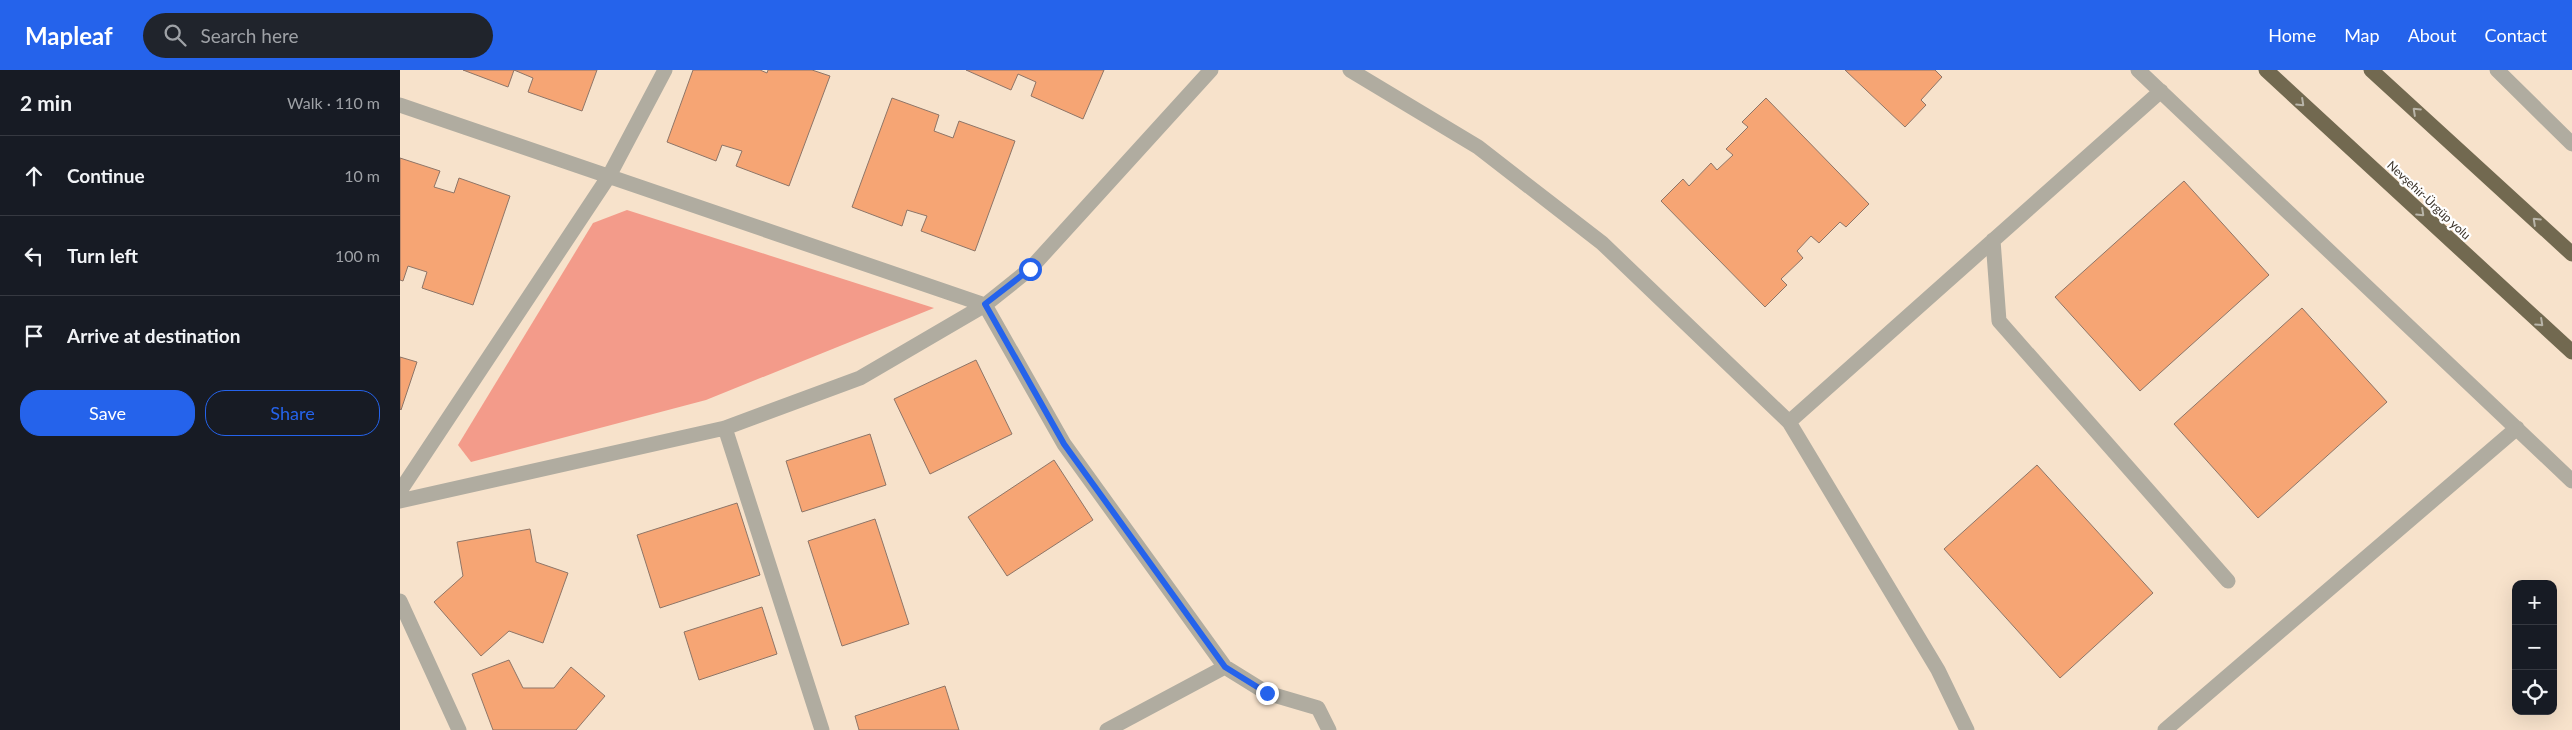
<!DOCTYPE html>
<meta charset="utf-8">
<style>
:root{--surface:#171b24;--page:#20242c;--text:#f1f3f6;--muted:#9ea1a6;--line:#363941;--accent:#2563eb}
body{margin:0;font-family:Lato,sans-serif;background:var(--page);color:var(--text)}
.controls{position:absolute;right:15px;bottom:15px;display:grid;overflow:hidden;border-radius:10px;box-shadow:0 5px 20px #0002}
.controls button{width:45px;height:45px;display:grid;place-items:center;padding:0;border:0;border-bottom:1px solid var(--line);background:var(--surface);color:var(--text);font:25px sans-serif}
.stop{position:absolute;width:15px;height:15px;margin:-11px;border:4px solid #2563eb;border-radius:50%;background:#fff}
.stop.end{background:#2563eb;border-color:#fff;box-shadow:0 1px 5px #0008}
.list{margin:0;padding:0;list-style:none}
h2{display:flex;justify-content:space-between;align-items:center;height:65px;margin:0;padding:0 20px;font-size:21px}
h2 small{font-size:16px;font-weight:400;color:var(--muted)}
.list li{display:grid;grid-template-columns:32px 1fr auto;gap:15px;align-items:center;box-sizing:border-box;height:80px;padding:0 20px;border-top:1px solid var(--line)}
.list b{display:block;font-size:19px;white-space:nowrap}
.list em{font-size:16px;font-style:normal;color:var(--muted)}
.actions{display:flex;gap:10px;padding:15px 20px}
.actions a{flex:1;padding:11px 0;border:1px solid var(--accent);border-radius:20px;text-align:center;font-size:18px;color:var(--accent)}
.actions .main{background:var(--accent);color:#fff}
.icon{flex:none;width:28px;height:28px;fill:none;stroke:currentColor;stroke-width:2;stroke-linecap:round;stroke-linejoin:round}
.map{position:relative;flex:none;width:2172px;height:660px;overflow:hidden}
header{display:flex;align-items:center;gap:30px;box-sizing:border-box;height:70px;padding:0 25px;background:var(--accent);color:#fff}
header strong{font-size:24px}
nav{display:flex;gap:28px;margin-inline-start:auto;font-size:18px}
.search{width:350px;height:45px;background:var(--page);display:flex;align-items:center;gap:12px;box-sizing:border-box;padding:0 18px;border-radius:28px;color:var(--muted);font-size:19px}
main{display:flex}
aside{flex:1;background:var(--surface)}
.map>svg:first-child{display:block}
.green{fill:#f39b8a}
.building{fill:#f6a574;stroke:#8e7567}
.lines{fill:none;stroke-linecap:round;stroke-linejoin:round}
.minor{stroke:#b0aca0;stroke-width:15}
.highway{stroke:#726950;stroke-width:15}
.oneway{stroke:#b8b4a8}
.route{stroke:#2563eb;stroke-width:6}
.labels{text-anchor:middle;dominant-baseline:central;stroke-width:4.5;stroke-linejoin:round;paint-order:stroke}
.street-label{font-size:12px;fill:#3a3229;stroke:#fff}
</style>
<header>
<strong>Mapleaf</strong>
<div class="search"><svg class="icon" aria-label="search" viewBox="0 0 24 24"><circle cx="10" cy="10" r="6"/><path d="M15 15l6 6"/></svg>Search here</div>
<nav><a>Home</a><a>Map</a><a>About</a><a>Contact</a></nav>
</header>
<main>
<aside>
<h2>2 min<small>Walk · 110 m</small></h2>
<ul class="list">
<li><svg class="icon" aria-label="ahead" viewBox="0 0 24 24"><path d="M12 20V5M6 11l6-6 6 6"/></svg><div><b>Continue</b></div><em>10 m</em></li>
<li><svg class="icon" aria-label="left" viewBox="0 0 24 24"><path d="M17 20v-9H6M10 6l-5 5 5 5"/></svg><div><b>Turn left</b></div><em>100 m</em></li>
<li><svg class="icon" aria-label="arrive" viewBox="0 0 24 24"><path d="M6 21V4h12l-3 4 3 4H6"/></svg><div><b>Arrive at destination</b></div></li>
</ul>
<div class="actions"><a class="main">Save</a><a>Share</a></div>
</aside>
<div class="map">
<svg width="2172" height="660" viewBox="0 0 2172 660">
<rect width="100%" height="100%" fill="#f7e2cb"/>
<path class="green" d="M227,140L534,238L306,330L71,392L58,375L193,153Z"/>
<path class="building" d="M63,0H197L182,41L128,22L133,8L114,0L108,17Z
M293,0H360L367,3L368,0H412L430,6L389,116L336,96L342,81L322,75L316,91L267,72Z
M566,0H704L683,49L631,26L636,12L618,4L611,20Z
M1445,0H1535L1542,7L1521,30L1526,35L1505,57Z
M492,28L539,45L534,61L553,68L559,51L615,71L575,181L521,161L527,146L507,140L502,156L452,137Z
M1366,28L1469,134L1446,157L1440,152L1419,173L1411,166L1397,181L1403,188L1381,209L1387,215L1365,237L1261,131L1283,109L1289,116L1311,93L1317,100L1333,85L1326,79L1348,57L1342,52Z
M0,88L40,101L34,117L54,123L59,108L110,126L73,235L22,218L27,202L8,196L3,211L0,210Z
M1784,111L1869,205L1740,321L1655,227Z
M1902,238L1987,332L1858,448L1774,354Z
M0,287L17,292L1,340L0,339Z
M576,290L612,364L530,404L494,329Z
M470,364L486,415L402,442L386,391Z
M654,390L693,450L607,506L568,447Z
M1637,395L1753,523L1660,608L1544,479Z
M337,433L360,505L260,538L237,465Z
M475,449L509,554L442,576L408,471Z
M130,459L136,492L168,503L143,573L109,561L81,586L34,532L63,506L57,472Z
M362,537L377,584L299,610L284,562Z
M109,590L123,618H154L171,597L205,626L176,660H93L72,604Z
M545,616L559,660H459L455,646Z"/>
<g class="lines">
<path class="minor" d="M950,0L1078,77L1202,173L1389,352L1761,21
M1738,0L2172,411
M2097,0L2172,74
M0,35L585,235L664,374L825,597L867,623L918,638L929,660
M1593,170L1599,251L1828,511
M1389,352L1538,600L1567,660
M325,358L422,660
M0,421L209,106L265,0
M0,431L325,358L460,308L585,235L630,199L811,0
M0,531L59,660
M707,660L825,597
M1765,660L2117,358"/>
<path class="highway" d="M1866,0L2172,282
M1971,0L2172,184"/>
</g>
<defs><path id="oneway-chevron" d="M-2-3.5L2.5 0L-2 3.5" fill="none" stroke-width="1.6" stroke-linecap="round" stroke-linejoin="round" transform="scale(1.25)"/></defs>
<g class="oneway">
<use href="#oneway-chevron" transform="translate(1901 33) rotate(43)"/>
<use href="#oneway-chevron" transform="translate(2016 41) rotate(-137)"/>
<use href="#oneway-chevron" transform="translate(2021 143) rotate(43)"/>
<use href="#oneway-chevron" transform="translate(2136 151) rotate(-137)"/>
<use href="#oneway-chevron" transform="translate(2140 253) rotate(43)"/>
</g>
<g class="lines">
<path class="route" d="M630,199L585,234L664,374L825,597L867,623"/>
</g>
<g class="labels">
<g class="street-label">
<text transform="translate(2029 130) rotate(43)">Nevşehir-Ürgüp yolu</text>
</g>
</g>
</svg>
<div class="controls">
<button>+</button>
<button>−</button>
<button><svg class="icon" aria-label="locate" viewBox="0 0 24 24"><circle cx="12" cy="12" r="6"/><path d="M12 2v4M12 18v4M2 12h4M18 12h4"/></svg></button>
</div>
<div class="stop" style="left:630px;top:199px"></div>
<div class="stop end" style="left:867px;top:623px"></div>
</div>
</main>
